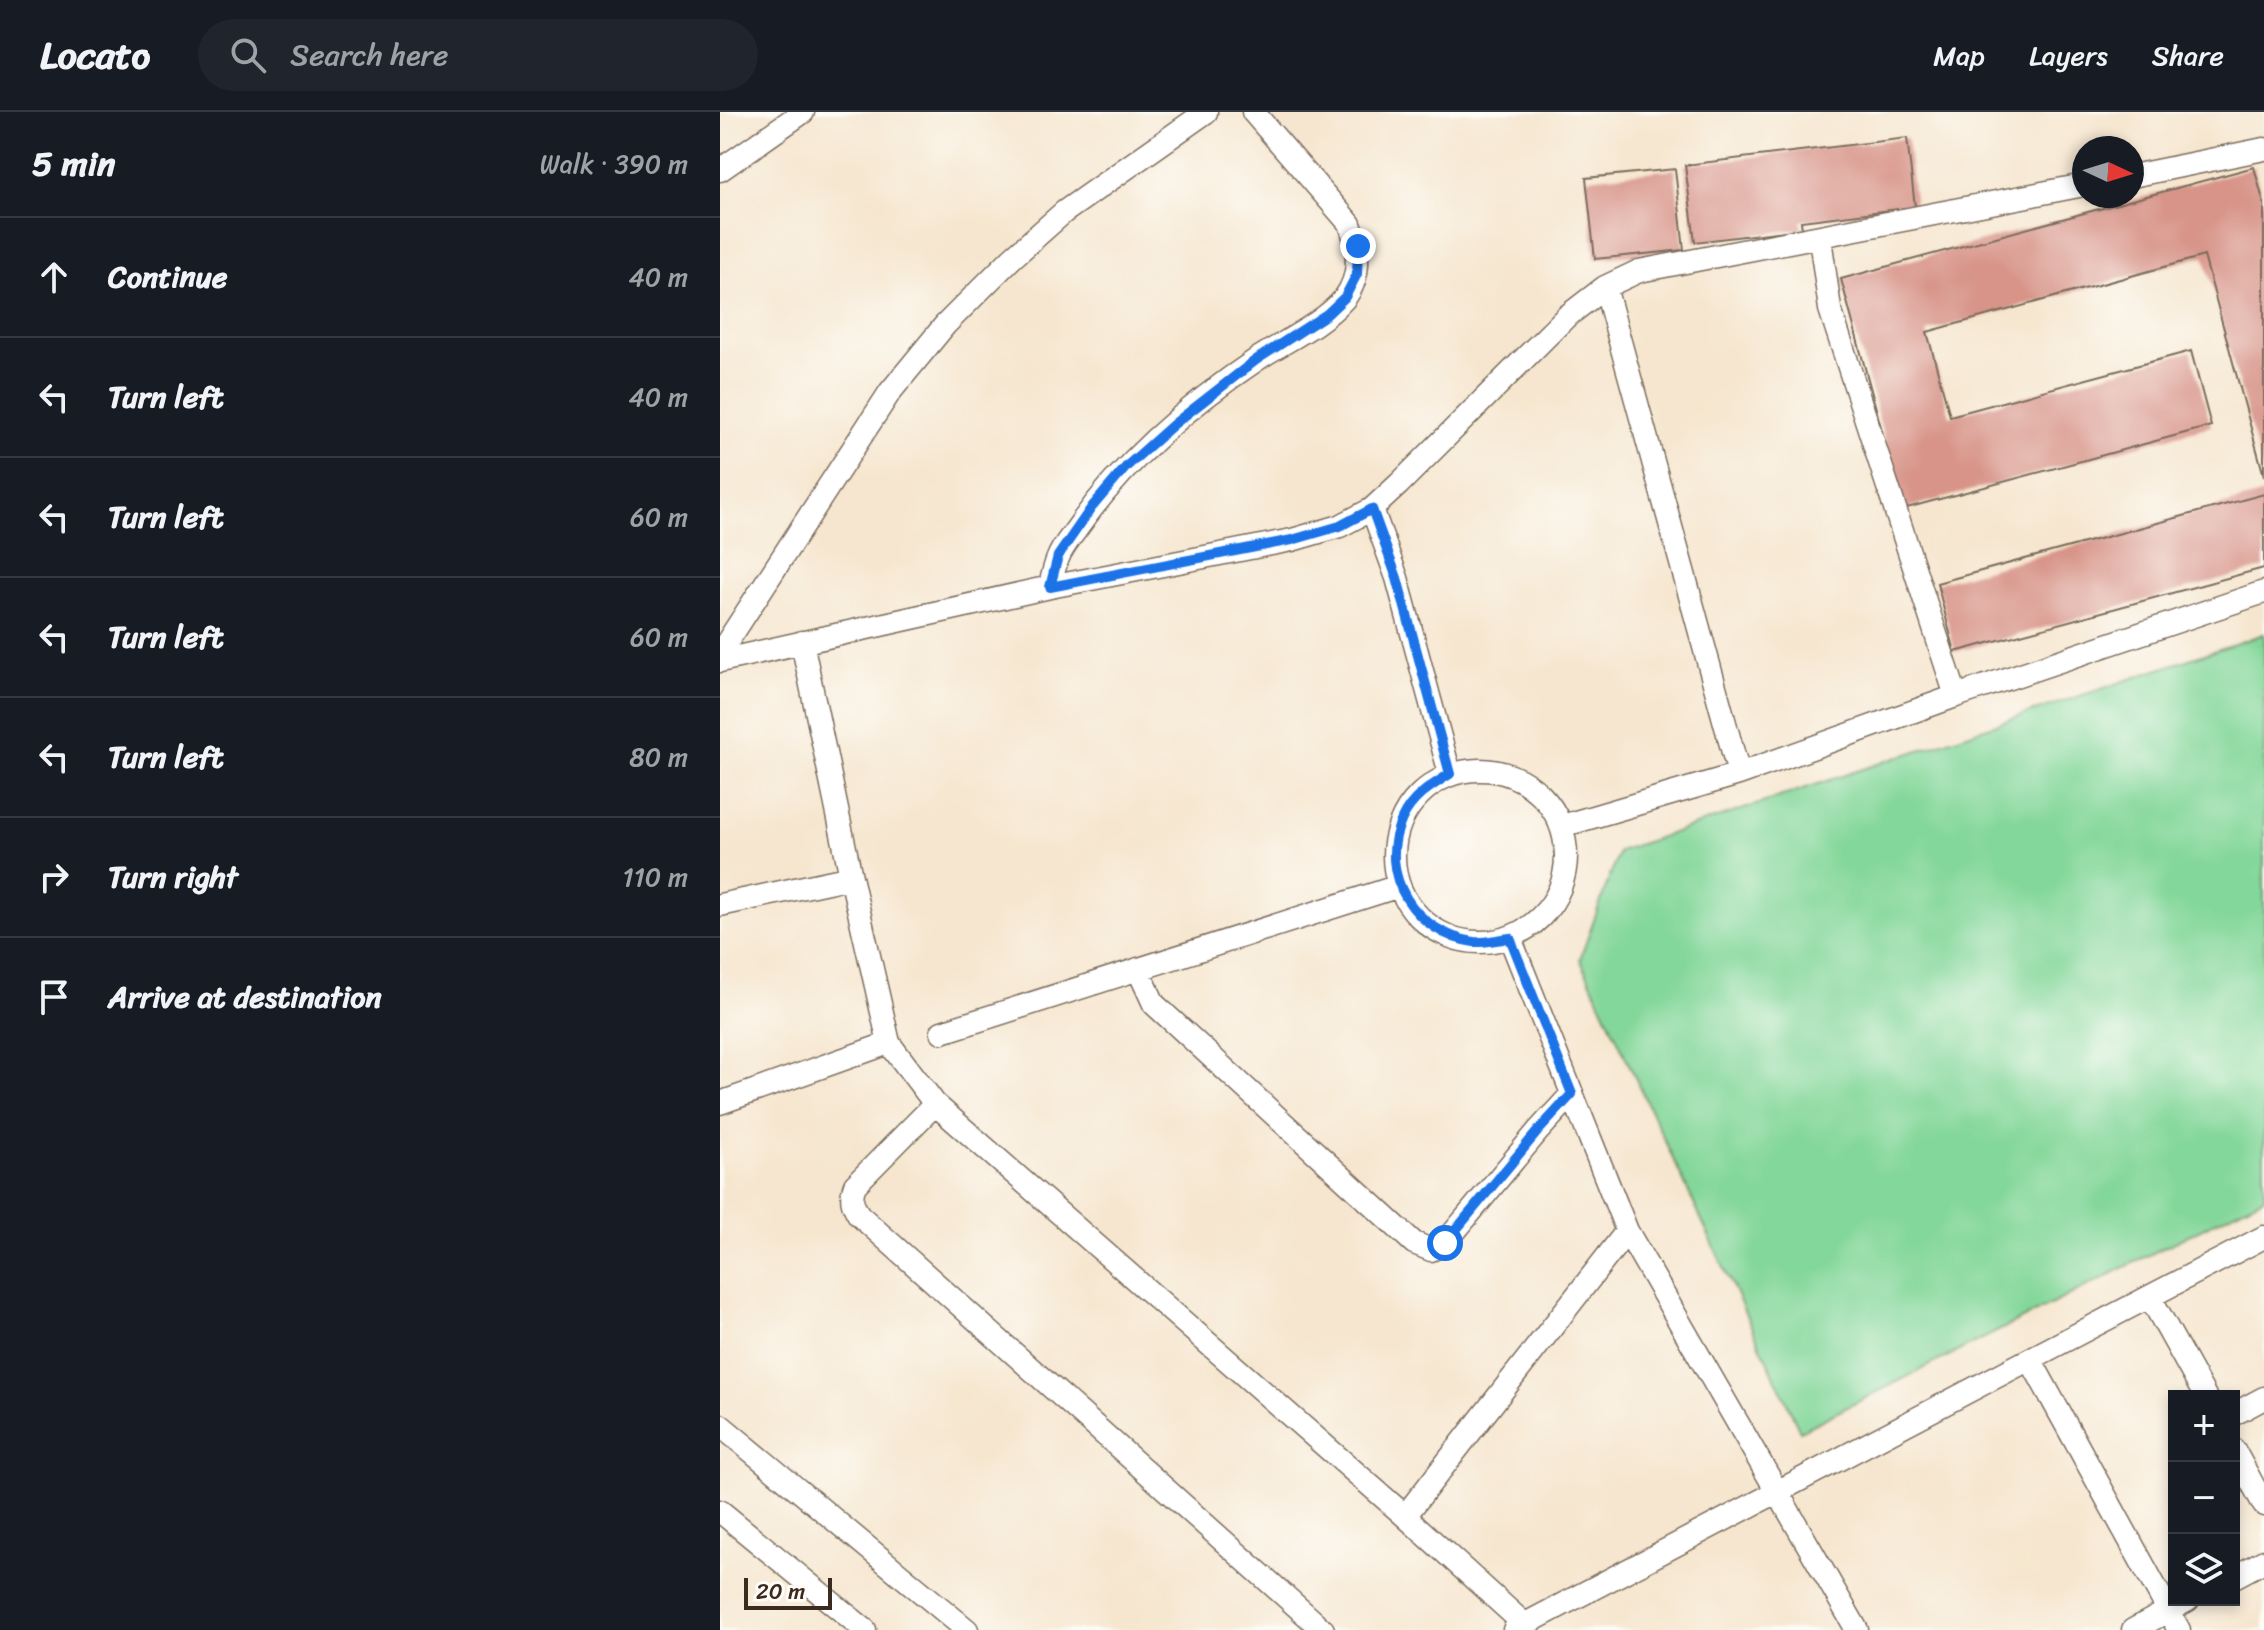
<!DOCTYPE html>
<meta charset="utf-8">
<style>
:root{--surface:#171b24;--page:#20242c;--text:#f1f3f6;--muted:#9ea1a6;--line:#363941}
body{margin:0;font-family:Sriracha,sans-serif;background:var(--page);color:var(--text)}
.controls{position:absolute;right:24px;bottom:24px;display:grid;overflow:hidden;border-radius:0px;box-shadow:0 4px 12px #0003}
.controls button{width:72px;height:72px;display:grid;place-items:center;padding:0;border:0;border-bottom:2px solid var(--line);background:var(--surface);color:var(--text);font:40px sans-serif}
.compass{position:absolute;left:1352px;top:24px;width:72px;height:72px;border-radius:50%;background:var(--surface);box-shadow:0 4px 12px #0003;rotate:94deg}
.scale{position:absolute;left:24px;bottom:20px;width:88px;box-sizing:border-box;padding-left:8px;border:4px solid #3b2a1e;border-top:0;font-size:22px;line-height:28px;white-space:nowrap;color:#3b2a1e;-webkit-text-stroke:6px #fdfcf7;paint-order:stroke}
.stop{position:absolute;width:24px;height:24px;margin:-18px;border:6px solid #1a73e8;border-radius:50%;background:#fff}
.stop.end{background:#1a73e8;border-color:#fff;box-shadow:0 2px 8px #0008}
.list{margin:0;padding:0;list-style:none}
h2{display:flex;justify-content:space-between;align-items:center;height:104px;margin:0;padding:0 32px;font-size:34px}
h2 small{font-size:26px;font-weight:400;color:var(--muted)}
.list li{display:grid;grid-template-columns:52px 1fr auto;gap:24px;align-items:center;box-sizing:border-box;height:120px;padding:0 32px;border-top:2px solid var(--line)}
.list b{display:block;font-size:30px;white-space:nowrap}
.list em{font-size:26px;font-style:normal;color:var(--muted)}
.icon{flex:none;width:44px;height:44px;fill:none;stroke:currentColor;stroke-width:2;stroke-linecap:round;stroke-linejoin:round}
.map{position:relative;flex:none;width:1544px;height:1518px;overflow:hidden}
header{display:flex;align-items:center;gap:48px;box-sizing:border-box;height:112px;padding:0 40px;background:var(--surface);border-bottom:2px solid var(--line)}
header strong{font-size:38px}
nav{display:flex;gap:44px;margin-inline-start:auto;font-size:28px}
.search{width:560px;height:72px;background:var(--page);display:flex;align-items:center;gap:20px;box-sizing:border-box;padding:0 28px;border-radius:44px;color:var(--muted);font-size:30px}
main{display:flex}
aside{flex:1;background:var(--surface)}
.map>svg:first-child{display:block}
.green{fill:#83d79a;stroke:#5f805c;stroke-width:2}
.building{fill:#d89489}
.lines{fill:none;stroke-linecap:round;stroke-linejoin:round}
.minor-casing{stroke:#7c6c5c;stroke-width:25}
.minor{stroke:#fff;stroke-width:22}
.route{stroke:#1a73e8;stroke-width:10}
</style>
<header>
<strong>Locato</strong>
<div class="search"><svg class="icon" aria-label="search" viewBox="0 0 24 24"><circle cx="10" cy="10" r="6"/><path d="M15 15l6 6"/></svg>Search here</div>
<nav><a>Map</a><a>Layers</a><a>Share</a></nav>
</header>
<main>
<aside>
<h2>5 min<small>Walk · 390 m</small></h2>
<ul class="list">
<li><svg class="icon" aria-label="ahead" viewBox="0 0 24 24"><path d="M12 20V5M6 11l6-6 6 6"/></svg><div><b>Continue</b></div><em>40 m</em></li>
<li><svg class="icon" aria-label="left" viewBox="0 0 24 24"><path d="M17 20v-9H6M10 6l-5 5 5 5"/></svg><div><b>Turn left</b></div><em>40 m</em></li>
<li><svg class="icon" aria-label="left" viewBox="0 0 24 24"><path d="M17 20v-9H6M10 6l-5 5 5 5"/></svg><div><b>Turn left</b></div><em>60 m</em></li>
<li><svg class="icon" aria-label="left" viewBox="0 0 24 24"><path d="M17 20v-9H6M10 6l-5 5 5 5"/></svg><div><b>Turn left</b></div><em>60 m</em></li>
<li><svg class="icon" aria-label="left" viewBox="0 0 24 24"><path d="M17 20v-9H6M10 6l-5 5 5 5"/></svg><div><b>Turn left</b></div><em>80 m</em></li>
<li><svg class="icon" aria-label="right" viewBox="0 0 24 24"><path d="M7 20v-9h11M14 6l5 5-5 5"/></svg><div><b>Turn right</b></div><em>110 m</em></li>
<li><svg class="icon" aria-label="arrive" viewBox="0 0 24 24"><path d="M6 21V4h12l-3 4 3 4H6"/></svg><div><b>Arrive at destination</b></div></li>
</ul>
</aside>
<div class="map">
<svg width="1544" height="1518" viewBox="0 0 1544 1518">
<rect width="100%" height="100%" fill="#fdfcf7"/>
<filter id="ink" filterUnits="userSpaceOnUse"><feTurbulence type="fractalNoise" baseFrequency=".0125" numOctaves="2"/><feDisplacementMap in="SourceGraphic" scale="16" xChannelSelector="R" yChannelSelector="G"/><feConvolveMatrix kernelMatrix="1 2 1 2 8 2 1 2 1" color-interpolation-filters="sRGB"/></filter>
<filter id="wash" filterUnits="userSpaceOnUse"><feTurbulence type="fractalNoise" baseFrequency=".006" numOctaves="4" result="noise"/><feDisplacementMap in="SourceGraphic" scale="32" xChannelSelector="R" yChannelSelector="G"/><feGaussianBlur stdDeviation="1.8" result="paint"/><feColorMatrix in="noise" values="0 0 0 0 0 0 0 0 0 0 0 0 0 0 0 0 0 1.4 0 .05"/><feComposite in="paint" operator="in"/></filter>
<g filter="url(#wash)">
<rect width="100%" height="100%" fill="#f6e6cf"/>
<path class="green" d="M1544,522V1085L1080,1319L860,847L899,739Z"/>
<g id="blocks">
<path class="building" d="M1187,26L1195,95L1081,109L1082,117L975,130L965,53Z
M1534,55L1544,92V364L1484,144L1207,220L1230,304L1471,239L1491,314L1183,397L1121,167Z
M955,57L964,138L875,147L866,66Z
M1544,382V456L1235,540L1217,471Z"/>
</g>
</g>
<g filter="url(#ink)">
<use href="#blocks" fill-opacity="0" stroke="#7c6c5c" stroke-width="2"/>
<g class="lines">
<g class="minor-casing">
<path id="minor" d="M0,58L83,0
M1412,64L1544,37
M885,175L1019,662
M652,397L677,466L730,662
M330,475C332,465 334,455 338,446C342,435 351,425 358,415C404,349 472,291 539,246C567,228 602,212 624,187C642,164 639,137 630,112L533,0
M0,541L170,280L225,213L292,146L344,100L486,0
M0,549L330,475L572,428L620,414L652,397L679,372L846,205L885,175L919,159L1364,73
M1236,584L1544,480
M674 744a86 86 0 1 1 172 0a86 86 0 1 1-172 0Z
M842,714L1019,662L1236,584L1110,197L1100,126
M0,793L131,765
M790,826L907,1119
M418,857L434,892L694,1131L711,1138L725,1131L818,1019L852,982
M222,920L679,774
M169,931L215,992
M0,991L169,931L131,765L82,530
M1430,1185L1485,1284
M1514,1302L1544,1286
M0,1313L247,1518
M1514,1338L1544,1393
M0,1399L145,1518
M685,1404L907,1119L1137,1518
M1514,1465L1544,1449
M603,1518L139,1103C132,1092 130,1086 135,1073L215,992L685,1404L804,1512
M794,1518L1310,1247
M1413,1518L1468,1488
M1459,1518L1310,1247L1544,1125"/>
</g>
<use href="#minor" class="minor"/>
</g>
</g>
<g class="lines" filter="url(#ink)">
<path class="route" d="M638,134L637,162L625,185L607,202L536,248L454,312L407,354L372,395L338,444L330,475L572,428L620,414L652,397L677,466L730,662C711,674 692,685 682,707C656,763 696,822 754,830C765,831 779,827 790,826L852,982L818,1019L725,1131"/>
</g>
</svg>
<div class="controls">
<button>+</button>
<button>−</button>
<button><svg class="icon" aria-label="layers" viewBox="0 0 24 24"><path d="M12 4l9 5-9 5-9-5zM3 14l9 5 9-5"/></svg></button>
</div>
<svg class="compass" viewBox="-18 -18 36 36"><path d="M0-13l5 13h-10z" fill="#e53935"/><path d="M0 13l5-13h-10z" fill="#9ea1a6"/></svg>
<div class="scale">20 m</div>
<div class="stop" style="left:725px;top:1131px"></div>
<div class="stop end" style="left:638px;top:134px"></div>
</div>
</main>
